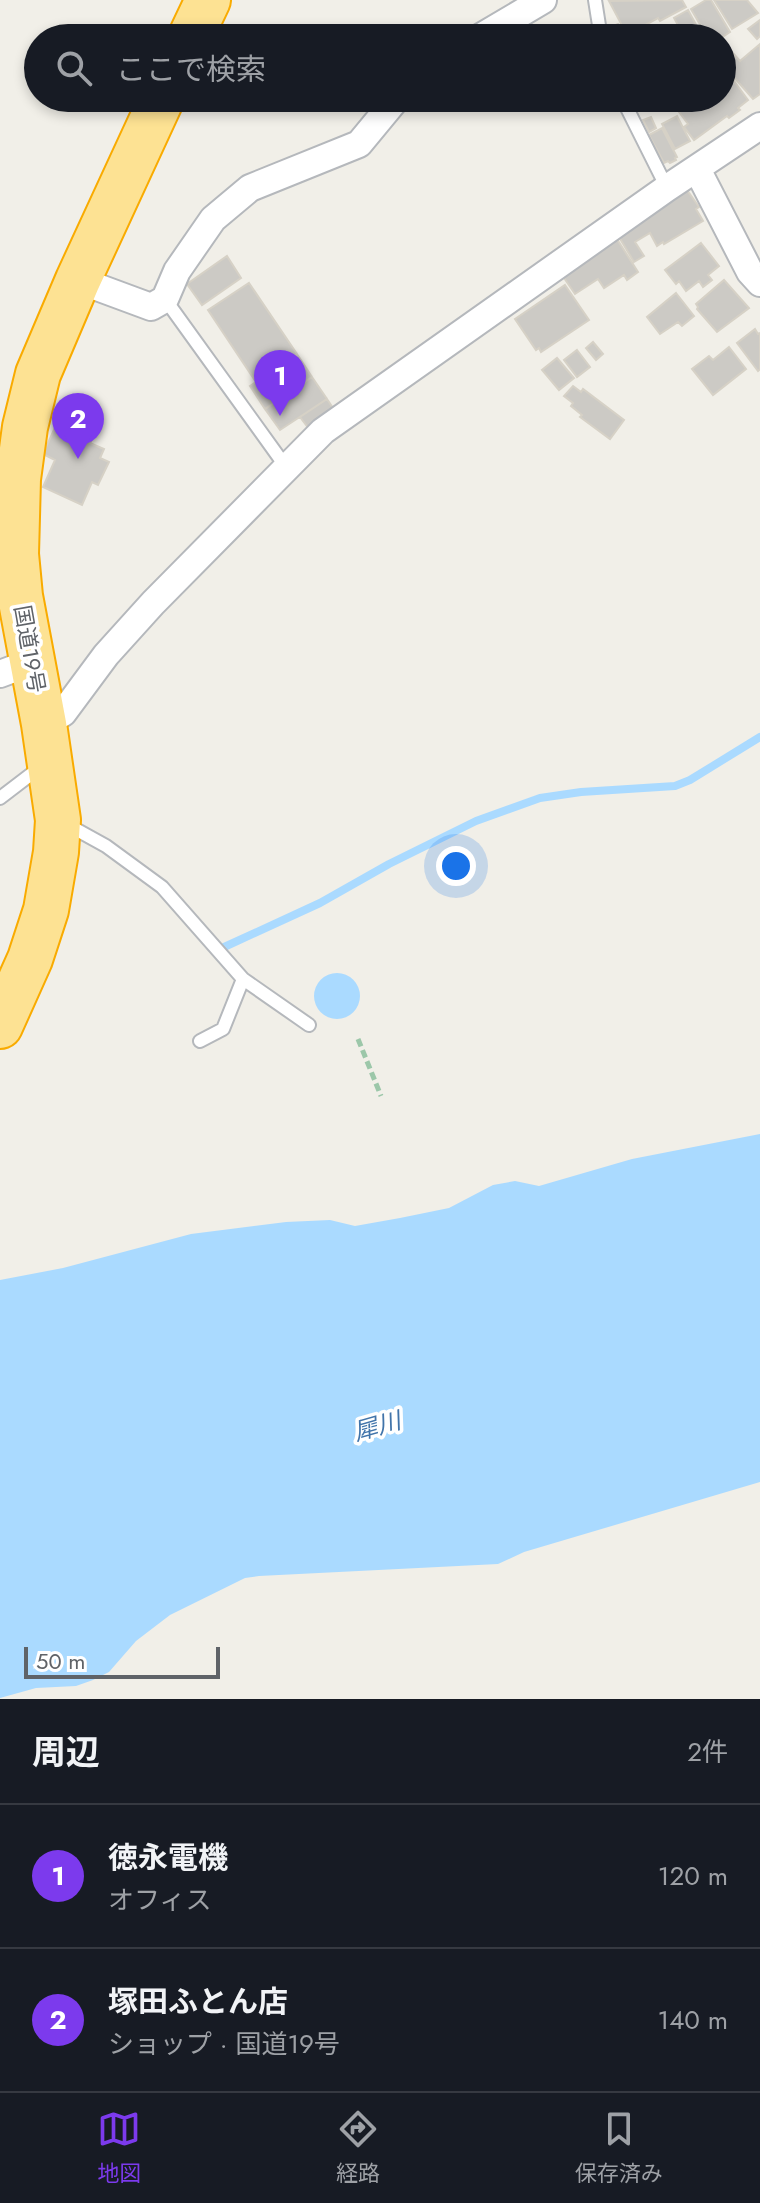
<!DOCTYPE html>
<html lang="ja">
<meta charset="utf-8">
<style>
:root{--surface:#171b24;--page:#242831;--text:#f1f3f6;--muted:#9ea1a6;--line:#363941;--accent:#7c3aed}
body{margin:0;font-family:Jost,"Noto Sans JP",sans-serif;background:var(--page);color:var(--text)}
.scale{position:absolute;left:24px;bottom:20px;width:196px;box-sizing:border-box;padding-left:8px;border:4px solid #5f6368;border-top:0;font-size:22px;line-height:28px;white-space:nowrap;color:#5f6368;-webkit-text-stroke:6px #fff;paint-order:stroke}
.you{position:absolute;left:456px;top:866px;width:28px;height:28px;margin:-20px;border:6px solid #fff;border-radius:50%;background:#1a73e8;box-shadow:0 0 0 12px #1a73e833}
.badge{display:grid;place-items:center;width:52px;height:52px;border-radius:50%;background:var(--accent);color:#fff;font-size:26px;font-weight:700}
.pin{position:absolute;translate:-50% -66px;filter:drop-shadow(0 2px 4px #0008)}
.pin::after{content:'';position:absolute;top:42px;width:28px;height:24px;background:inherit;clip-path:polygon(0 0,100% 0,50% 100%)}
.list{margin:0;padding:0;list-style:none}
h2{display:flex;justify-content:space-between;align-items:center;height:104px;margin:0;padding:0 32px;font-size:34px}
h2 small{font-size:26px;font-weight:400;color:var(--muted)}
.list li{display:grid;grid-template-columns:52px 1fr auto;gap:24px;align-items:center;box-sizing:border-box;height:144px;padding:0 32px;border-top:2px solid var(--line)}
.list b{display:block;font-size:30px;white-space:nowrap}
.list p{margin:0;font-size:26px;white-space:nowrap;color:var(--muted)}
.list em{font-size:26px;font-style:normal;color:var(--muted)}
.icon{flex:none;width:44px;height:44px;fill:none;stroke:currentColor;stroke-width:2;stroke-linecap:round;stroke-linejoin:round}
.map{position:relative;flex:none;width:760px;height:1699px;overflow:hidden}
.search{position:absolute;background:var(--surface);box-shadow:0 4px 12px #0003;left:24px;right:24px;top:24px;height:88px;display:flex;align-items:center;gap:20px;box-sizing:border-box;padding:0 28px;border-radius:44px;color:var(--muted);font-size:30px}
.sheet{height:392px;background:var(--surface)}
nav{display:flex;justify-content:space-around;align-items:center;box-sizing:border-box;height:112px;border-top:2px solid var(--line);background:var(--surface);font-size:22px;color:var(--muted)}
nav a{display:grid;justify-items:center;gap:4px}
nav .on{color:var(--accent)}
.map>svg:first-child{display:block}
.water{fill:#aadaff}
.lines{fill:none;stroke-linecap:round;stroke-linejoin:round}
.stream{stroke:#aadaff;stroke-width:8}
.building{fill:#cccac5;stroke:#d6d1c6;stroke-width:2}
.lane-casing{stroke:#b5b8bc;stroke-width:16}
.street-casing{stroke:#b5b8bc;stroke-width:30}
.highway-casing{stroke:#f9ab00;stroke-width:48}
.path{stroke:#9cc7a9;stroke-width:5;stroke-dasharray:8 4;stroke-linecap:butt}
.lane{stroke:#fff;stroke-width:12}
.street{stroke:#fff;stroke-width:26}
.highway{stroke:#fde293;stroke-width:44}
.labels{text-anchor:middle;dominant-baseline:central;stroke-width:7;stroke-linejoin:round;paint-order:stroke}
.street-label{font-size:22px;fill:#5f6368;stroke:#fff}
.water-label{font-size:24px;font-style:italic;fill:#4174aa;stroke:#fff}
</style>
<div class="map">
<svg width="760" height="1699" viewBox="0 0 760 1699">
<rect width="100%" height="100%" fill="#f1efe8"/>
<path class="water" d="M314 996a23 23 0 1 1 46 0a23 23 0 1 1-46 0Z
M760,1134V1482L524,1552L498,1564L259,1576L245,1578L170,1615L136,1641L109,1672L93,1680L76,1686L36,1688L0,1698V1280L63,1268L191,1234L286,1222L330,1220L355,1226L400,1218L449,1208L493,1185L515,1181L539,1186L632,1159Z"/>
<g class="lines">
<path class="stream" d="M222,948L320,903L389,864L476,821L540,798L581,792L675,786L690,780L760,737"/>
</g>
<path class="building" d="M682,0L686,7L660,21L658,18L627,35L609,1Z
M706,0H711L730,32L721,38H708L691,9Z
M714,0H747L758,13L732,29Z
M688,10L699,30L685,38L674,18Z
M760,20V36L757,39L748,29Z
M618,24L624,38H610L606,29Z
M760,44V94L753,99L731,74L735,71L724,59L732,52L740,61Z
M723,66L748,100L738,108L740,110L729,118L727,116L694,140L684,127L688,124L673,104L681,98H722Z
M677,116L690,141L675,149L662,124Z
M651,117L656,128L649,132L643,120Z
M662,128L677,157L675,158L676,160L670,163L668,161L664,163L649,135Z
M687,190L699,207L696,209L703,221L664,244L663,242L657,246L650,233L635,242L644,256L634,262L616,232Z
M615,236L638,272L627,280L624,275L604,288L598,279L575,294L560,272Z
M701,243L719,266L708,275L712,280L703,287L699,281L686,291L679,281L676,284L665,270Z
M227,256L241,278L202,305L187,284Z
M724,280L749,308L717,332L697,309L698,307L696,304Z
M249,283L297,354L256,382L208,310Z
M565,285L589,320L541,352L539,348L536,350L515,319Z
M676,293L694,316L682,326L678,322L660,334L647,317Z
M755,329L758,334L760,333V369L758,371L737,343Z
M593,342L603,354L596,360L586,348Z
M729,347L746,369L713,395L692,369L709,356L713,360Z
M577,350L590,367L577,377L564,360Z
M297,354L312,377L265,409L250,386Z
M557,358L574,378L559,390L542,370Z
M312,377L327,399L280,430L265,409Z
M573,386L581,392L583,389L624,420L610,439L580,417L582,415L571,406L573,403L564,396Z
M327,399L335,411L309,429L300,417Z
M61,414L89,427L86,434L93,437L90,443L104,449L100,458L109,462L98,485L92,482L82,505L43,487L55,460L43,454Z"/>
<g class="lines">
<g class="lane-casing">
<path id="lane" d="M595,0L601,38
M622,98L667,188
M165,299L286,467
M0,798L34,772
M68,825L106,846L162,887L243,979L309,1025
M200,1041L223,1029L243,979"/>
</g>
<g class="street-casing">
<path id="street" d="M479,38L543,0
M697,169L750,272L760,283
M78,280L151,307L165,299L177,271L213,219L250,188L359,144L397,98
M0,674L32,662
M44,724L63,713L106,655L153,603L323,431L667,188L760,126"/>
</g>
<g class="highway-casing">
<path id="highway" d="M190,38L208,0
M0,1026L30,959L46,910L56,852L58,820L44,724L20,596L16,554L18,479L25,427L38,374L78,280L162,98"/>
</g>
<path class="path" d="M358,1039L381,1096"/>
<use href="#lane" class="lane"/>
<use href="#street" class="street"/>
<use href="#highway" class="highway"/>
</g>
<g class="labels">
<g class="street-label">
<text transform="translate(30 649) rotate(80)">国道19号</text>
</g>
<g class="water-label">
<text transform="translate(377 1426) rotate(-16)">犀川</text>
</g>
</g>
</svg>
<div class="scale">50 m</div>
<div class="you"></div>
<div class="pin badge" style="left:280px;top:416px">1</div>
<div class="pin badge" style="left:78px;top:459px">2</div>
<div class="search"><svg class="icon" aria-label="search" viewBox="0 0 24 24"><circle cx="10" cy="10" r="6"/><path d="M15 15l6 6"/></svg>ここで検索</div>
</div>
<section class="sheet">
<h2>周辺<small>2件</small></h2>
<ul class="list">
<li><span class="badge">1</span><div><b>徳永電機</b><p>オフィス</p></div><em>120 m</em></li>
<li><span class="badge">2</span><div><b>塚田ふとん店</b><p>ショップ · 国道19号</p></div><em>140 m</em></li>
</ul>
</section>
<nav>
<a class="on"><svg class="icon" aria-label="map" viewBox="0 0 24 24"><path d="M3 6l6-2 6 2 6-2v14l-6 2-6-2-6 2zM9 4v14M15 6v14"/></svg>地図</a>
<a><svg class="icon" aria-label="directions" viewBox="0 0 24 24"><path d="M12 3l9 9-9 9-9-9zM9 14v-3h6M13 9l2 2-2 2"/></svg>経路</a>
<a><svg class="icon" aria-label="saved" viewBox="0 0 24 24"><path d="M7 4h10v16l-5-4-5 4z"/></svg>保存済み</a>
</nav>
